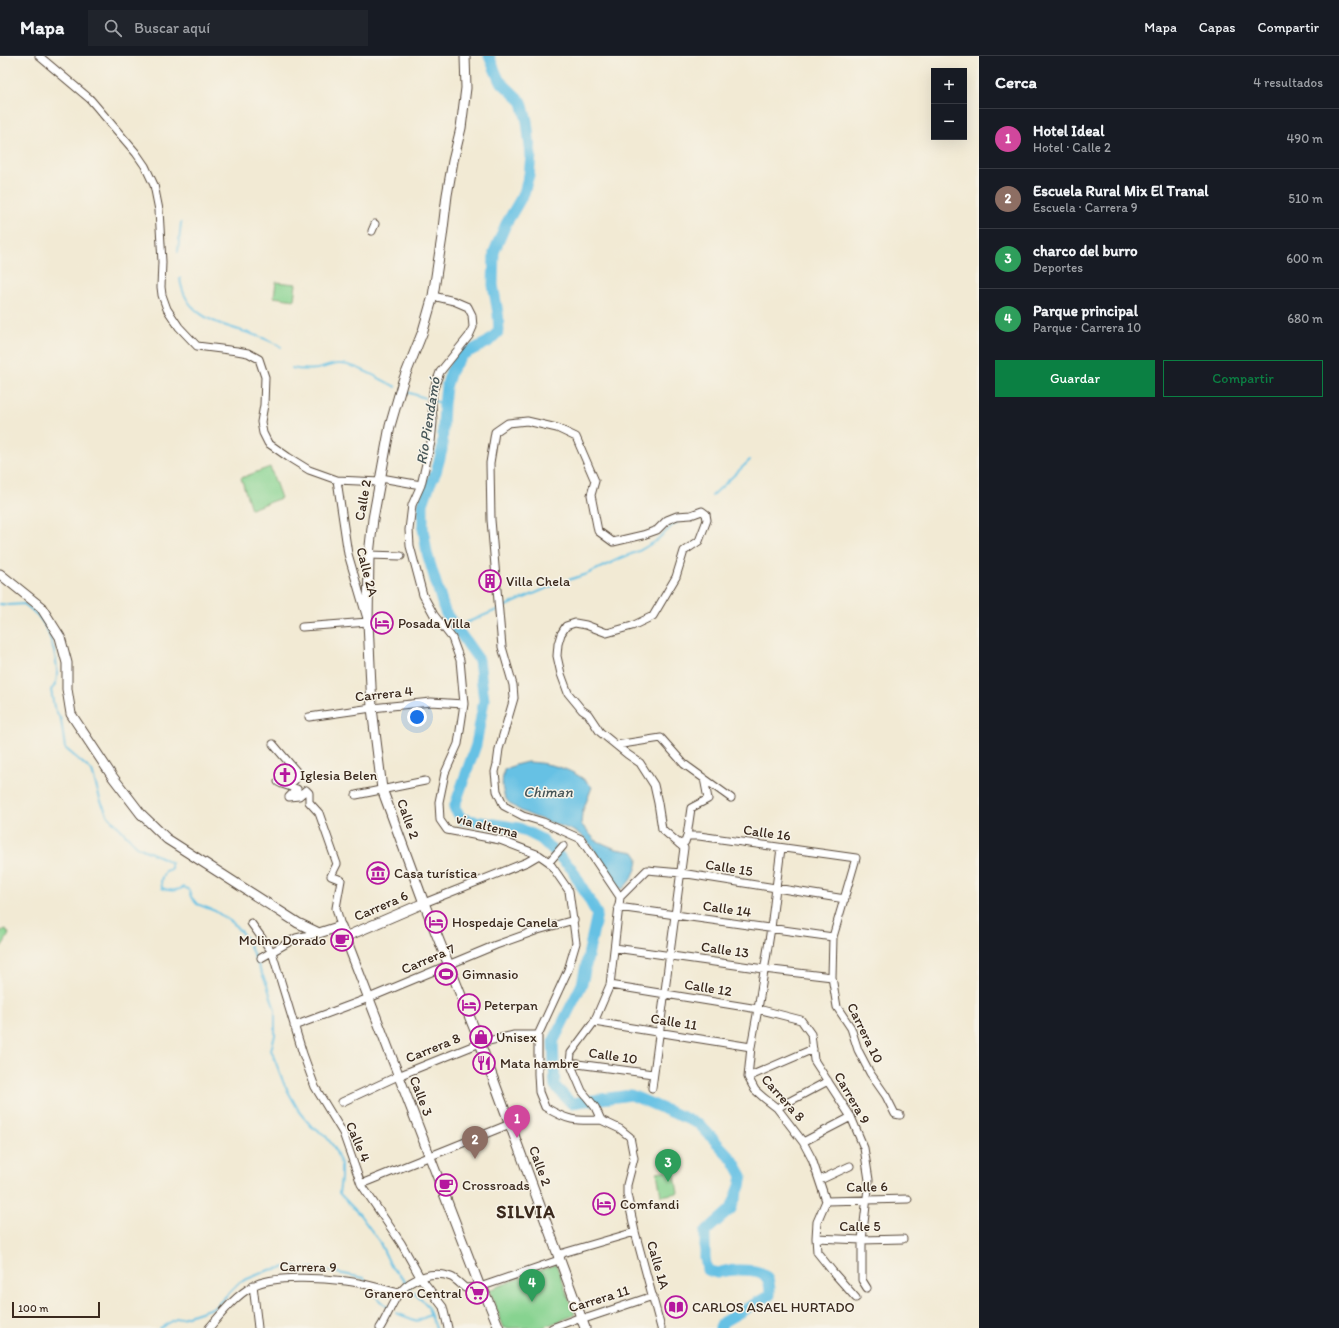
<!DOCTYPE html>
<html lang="es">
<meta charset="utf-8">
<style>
:root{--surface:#171b24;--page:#20242c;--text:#f1f3f6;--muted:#9ea1a6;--line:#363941;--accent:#0b8043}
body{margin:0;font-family:Itim,sans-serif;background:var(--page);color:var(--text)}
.controls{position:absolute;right:12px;top:12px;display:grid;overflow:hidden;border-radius:0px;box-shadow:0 4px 16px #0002}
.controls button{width:36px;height:36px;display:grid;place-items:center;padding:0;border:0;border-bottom:1px solid var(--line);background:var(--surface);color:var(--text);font:20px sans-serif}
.scale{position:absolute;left:12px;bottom:10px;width:88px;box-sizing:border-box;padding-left:4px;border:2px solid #3b2a1e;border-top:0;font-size:11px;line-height:14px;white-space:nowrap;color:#3b2a1e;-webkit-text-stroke:3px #f7f3e8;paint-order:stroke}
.you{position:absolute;left:417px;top:661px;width:14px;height:14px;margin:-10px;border:3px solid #fff;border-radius:50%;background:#1a73e8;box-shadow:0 0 0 6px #1a73e833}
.badge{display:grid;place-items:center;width:26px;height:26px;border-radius:50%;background:var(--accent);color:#fff;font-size:13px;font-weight:700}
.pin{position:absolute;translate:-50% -33px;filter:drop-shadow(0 1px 2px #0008)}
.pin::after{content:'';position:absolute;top:21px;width:14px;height:12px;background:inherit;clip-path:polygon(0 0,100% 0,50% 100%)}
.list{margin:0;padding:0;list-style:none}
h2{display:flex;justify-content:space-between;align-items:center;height:52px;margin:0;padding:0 16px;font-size:17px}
h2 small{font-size:13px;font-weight:400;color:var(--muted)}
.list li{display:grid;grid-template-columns:26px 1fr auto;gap:12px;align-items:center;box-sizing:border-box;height:60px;padding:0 16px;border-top:1px solid var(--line)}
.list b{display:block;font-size:15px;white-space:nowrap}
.list p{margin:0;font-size:13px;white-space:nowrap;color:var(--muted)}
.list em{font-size:13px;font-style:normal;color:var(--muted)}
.actions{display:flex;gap:8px;padding:12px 16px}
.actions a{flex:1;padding:9px 0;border:1px solid var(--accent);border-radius:0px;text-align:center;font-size:14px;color:var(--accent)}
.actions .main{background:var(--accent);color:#fff}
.icon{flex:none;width:22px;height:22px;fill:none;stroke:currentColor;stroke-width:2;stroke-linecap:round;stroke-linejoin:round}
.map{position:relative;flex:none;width:979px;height:1272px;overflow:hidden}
header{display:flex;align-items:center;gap:24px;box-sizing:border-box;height:56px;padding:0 20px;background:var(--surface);border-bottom:1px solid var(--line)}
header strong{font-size:19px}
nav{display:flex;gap:22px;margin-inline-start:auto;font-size:14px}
.search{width:280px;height:36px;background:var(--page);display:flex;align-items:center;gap:10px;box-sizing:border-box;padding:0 14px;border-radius:0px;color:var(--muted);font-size:15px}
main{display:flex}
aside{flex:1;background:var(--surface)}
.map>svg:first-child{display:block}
.green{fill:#87d390;stroke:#617e57}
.water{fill:#66c1e4;stroke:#507681}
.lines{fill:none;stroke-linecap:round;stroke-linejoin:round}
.stream{stroke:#66c1e4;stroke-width:2}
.river{stroke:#66c1e4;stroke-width:11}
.street-casing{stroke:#564739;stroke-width:9}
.secondary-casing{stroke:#564739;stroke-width:11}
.street{stroke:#fff;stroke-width:7}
.secondary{stroke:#fff;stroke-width:9}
.labels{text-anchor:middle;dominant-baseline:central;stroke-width:3;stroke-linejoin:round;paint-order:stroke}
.street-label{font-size:14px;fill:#3b2a1e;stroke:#f7f3e8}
.poi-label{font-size:14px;fill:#3b2a1e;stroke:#f7f3e8;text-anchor:start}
.water-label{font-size:15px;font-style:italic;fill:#485759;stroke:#f7f3e8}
.district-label{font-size:18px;font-weight:bold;letter-spacing:1px;fill:#3b2a1e;stroke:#f7f3e8}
</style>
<header>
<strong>Mapa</strong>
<div class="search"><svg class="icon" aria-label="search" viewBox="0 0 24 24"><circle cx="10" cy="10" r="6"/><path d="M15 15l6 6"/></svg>Buscar aquí</div>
<nav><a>Mapa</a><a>Capas</a><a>Compartir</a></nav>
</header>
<main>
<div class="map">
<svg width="979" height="1272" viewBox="0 0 979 1272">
<rect width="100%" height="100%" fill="#f7f3e8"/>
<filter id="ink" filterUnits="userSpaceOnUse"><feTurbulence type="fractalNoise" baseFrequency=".025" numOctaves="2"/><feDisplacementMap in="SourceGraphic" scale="8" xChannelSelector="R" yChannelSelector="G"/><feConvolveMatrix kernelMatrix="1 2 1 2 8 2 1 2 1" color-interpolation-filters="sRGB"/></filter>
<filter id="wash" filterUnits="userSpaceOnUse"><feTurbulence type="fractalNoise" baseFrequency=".012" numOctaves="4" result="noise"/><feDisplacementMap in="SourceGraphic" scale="16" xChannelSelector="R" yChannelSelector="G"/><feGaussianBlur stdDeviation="0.9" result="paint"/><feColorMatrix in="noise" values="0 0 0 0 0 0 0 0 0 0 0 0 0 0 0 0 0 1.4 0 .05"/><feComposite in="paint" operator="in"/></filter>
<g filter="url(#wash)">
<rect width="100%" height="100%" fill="#f2ead4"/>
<path class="green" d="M276,226L296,228L294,244L274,241Z
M270,411L281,442L251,453L241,422Z
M6,873L9,878C7,882 2,891 0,892V875Z
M674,1113L678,1137L661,1140L657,1116Z
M556,1208L575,1259L541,1272H504L489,1234Z"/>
<path class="water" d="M527,706C550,707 576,713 592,731L582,757L581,768L595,784L616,793L634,796L638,802C638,814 631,824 623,833L616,831C608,818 593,787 581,779C563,767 514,760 505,741C501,733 502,723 504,714L515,709Z"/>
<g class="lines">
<path class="stream" d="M178,196L181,167
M180,222C186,275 247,268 281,291
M292,312C300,314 308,314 317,313C324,312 331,308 338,308C355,307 381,324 396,331
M404,335L425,342
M434,345L444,348
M712,440L750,404
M0,548L10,549L24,548C31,553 37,558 42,565C51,578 60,611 56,626C55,629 53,632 51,634L54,651L61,664L65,692L92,715L100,743L108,760L138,791L163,802L171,807V813L165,815L161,824L162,832C171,836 176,835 184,831L189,834L191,841L197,848L215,855L233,867L246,882L267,929L275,954V979L271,994L284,1028L300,1057L312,1071L325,1079L334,1091L341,1108V1122L339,1137L360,1159L379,1185L392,1212L399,1218L414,1237L428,1250L429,1255L436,1272
M501,552L559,527L587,518L621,502L639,495L656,485L672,470L684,462
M456,571L497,554
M369,1231L370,1235L389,1252
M396,1257L417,1265L430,1259
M160,1272L176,1263L185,1261L215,1251L240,1226L269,1214L293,1210L304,1213L313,1212L364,1222L368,1227"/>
<path class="river" d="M489,0L499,24L522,46L527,65L531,100L529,119L524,137L506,168L494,196L493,229L498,257L499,275L488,286L462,299L451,315L446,331L444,348L442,394L436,416L430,428L423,448V472L427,497L436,527L445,556L479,604L484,644L476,689L454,752L462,763L519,772L541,783L572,813L597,858L582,928L553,986L555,1030L571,1047L631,1039L699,1068L733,1104L742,1120L740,1130L731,1153L705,1176V1201L707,1214L717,1217C725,1214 731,1214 739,1214C759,1214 771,1215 770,1239L723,1266L720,1272"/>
</g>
</g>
<g filter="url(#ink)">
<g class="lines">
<g class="street-casing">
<path id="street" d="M39,0L90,43L136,97L145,110L154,129L159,154L162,206L161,231L162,239L167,253L179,271L197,290L237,295L248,297L259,303L265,321L264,349L261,366L263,377L268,387L288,401L309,414L337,424L380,426
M372,175L375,168
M433,240L454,245L468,251L472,259L473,271L469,280L440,316L433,335L432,347L433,366L431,386L421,429L412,449L409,474L410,490L423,539L434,559L452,582L460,604L464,648L458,688L445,717L439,746L440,764L447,774L500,784L539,799L549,806L569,835L576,887L568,914L538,979V1018L539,1036L545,1051C568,1065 574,1065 601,1064
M381,422L421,429
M369,499L401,500
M302,571L368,566L348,498L337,424
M309,661L372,652L431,646L464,648
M273,688L296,715L297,721L294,725L278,726L282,728L297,733L289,741L299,740L306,734L309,737V746L319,757L337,808L331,820L341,824L336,852L341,870
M616,689L661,682L684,708L731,742
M356,739L425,725
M687,780L691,752L708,743L704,722
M679,788L685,786L687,780H699L856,802L833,881L832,921L837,951L851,972L858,994L870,1017L886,1040L895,1058L900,1059
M781,792L771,872L758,953L751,991L748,1021L755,1034L764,1042L777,1052L803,1086L812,1103L826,1145L817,1166L816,1182L817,1196L833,1216L856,1242
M549,806L563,790
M620,841L581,783L543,766L523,760L504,750L497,735L495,716L497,708L499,693L514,642L513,629L502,591L491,464L490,407L495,376L508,367L527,365L557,372L576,381L595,425L591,439L598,475L613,486L643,479L657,474L667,464L677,460L691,459L702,455L706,458L707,464L699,485L684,495L676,521L653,560L632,570L607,577L586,569L575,567L566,570L561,578L558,588L557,600L561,618L568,637L582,654L588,658L600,676L627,698L640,707L654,729L658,747L662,773L684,792L652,1032
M620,841L610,929L594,966L571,997L570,1007L582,1035L595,1051L601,1064L620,1073L630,1081L634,1102L627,1129V1138L635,1176L661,1272
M620,841L647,814L681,817L845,843
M424,847L527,806L539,799
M618,851L833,881
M251,867L272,896L303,998L315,1031L343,1077L361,1128L401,1187L420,1221L443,1251L448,1272
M615,892L764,913L832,921
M261,902L296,882L319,877
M610,929L758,953L801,964L811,978L814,1004L851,1061L864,1092L869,1124L862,1184V1224L867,1232
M594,966L751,991
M294,970L369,942L496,889L538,874L574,864
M570,1007L653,1018
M748,1021L813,993
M342,1046L398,1020L480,987L514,979H538
M777,1052L828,1025
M803,1086L851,1061
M820,1124L850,1110
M361,1128L510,1068
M826,1145L908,1143
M816,1182L862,1184L903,1183
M253,1229L258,1272
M209,1272C222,1257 235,1240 253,1230C272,1219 323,1222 346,1225C364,1227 382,1233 400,1237
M380,1272C387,1261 392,1246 400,1236C412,1222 433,1214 451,1221C456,1223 461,1229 465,1232L480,1231L556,1205L563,1197L635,1176
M552,1272L581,1261L587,1262L653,1240"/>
</g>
<g class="secondary-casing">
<path id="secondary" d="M465,0L466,32L461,72L453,105L447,139L442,181L433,240L423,275L403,325L390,370L373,463L369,499L368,566L372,652L382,733L424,847L480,987L585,1272
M0,518L41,551L60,581L67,607V633L71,658L112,720L141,758L167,783L298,867L319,877L341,870L480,1231L484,1235L499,1272
M345,881L424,847"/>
</g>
<use href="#street" class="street"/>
<use href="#secondary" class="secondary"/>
</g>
</g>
<defs>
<g id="building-ring" transform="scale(1.15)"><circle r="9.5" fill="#f7f3e8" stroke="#b5179e" stroke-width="1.5"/><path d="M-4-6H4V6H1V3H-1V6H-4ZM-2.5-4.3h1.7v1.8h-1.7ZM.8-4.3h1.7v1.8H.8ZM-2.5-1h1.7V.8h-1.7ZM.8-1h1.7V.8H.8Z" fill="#b5179e"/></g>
<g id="hotel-ring" transform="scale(1.15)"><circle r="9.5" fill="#f7f3e8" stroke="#b5179e" stroke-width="1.5"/><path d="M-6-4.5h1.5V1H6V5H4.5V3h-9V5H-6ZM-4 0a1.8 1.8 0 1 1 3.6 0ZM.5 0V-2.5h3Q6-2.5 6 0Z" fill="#b5179e"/></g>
<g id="church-ring" transform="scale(1.15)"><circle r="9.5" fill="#f7f3e8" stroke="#b5179e" stroke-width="1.5"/><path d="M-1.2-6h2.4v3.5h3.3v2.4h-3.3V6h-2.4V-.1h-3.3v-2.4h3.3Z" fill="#b5179e"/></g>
<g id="museum-ring" transform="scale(1.15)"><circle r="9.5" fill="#f7f3e8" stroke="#b5179e" stroke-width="1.5"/><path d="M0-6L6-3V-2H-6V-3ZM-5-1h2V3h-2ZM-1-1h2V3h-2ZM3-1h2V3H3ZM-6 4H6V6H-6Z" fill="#b5179e"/></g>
<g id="cafe-ring" transform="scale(1.15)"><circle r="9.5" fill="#f7f3e8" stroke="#b5179e" stroke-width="1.5"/><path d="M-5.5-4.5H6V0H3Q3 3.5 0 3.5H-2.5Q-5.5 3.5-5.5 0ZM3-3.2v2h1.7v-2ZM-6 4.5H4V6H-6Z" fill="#b5179e"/></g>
<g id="stadium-ring" transform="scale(1.15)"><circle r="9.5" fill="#f7f3e8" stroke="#b5179e" stroke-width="1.5"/><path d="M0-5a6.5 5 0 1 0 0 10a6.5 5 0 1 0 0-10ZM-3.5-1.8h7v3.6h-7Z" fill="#b5179e"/></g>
<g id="shop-ring" transform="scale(1.15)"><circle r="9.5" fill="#f7f3e8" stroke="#b5179e" stroke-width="1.5"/><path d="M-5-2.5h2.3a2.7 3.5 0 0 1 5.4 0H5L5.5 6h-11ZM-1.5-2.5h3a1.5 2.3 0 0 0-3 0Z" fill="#b5179e"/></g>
<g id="restaurant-ring" transform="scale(1.15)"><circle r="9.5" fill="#f7f3e8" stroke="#b5179e" stroke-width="1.5"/><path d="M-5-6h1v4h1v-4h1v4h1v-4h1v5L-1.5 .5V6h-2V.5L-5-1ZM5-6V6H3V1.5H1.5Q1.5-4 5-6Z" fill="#b5179e"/></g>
<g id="supermarket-ring" transform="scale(1.15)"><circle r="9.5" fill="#f7f3e8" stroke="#b5179e" stroke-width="1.5"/><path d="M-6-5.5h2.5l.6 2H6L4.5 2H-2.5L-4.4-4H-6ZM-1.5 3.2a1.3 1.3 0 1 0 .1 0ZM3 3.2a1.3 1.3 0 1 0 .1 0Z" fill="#b5179e"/></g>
<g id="library-ring" transform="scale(1.15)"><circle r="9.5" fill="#f7f3e8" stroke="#b5179e" stroke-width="1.5"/><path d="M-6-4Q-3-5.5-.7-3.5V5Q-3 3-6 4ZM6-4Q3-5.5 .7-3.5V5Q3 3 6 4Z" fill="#b5179e"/></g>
</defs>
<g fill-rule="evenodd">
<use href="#building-ring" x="490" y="525"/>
<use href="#hotel-ring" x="382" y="567"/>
<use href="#church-ring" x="285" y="719"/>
<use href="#museum-ring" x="378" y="817"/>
<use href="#hotel-ring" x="436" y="866"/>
<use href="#cafe-ring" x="342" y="884"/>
<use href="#stadium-ring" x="446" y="918"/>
<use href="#hotel-ring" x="469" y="949"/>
<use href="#shop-ring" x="481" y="981"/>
<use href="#restaurant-ring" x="484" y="1007"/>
<use href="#cafe-ring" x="446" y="1129"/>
<use href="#hotel-ring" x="604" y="1148"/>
<use href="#supermarket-ring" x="477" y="1237"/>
<use href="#library-ring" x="676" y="1251"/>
</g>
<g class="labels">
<g class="street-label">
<text transform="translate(363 444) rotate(-80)">Calle 2</text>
<text transform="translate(367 516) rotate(75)">Calle 2A</text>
<text transform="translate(384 638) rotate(-6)">Carrera 4</text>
<text transform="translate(408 763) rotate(70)">Calle 2</text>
<text transform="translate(487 770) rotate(14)">via alterna</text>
<text transform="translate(767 777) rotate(8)">Calle 16</text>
<text transform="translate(729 812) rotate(9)">Calle 15</text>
<text transform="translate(381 850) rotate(-23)">Carrera 6</text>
<text transform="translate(727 853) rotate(8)">Calle 14</text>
<text transform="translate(725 894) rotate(8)">Calle 13</text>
<text transform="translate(428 903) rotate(-23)">Carrera 7</text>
<text transform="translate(708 932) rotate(9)">Calle 12</text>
<text transform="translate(674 966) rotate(9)">Calle 11</text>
<text transform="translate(865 977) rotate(64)">Carrera 10</text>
<text transform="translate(433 992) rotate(-22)">Carrera 8</text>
<text transform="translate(613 1000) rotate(8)">Calle 10</text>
<text transform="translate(421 1040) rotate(69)">Calle 3</text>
<text transform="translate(783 1042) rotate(48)">Carrera 8</text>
<text transform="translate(852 1042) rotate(60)">Carrera 9</text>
<text transform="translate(358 1086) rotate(67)">Calle 4</text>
<text transform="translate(540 1110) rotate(70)">Calle 2</text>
<text transform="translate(867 1131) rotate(-1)">Calle 6</text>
<text x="860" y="1170">Calle 5</text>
<text transform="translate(658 1209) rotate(74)">Calle 1A</text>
<text transform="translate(308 1211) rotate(1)">Carrera 9</text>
<text transform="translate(599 1243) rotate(-17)">Carrera 11</text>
</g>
<g class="poi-label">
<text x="506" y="525">Villa Chela</text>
<text x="398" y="567">Posada Villa</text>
<text x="300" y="719">Iglesia Belen</text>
<text x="394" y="817">Casa turística</text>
<text x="452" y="866">Hospedaje Canela</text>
<text x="326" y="884" text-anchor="end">Molino Dorado</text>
<text x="462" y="918">Gimnasio</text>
<text x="484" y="949">Peterpan</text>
<text x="496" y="981">Unisex</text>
<text x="500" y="1007">Mata hambre</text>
<text x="462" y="1129">Crossroads</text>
<text x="620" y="1148">Comfandi</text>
<text x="462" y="1237" text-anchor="end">Granero Central</text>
<text x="692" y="1251">CARLOS ASAEL HURTADO</text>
</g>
<g class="water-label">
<text transform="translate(428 365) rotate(-81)">Río Piendamó</text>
<text x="548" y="736">Chiman</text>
</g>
<g class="district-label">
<text x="526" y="1156">SILVIA</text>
</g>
</g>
</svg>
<div class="controls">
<button>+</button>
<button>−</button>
</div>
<div class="scale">100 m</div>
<div class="you"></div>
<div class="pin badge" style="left:517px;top:1082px;background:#d1479c">1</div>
<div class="pin badge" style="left:475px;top:1103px;background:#8d6e63">2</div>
<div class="pin badge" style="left:668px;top:1126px;background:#2e9e5b">3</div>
<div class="pin badge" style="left:532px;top:1246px;background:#2e9e5b">4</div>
</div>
<aside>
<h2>Cerca<small>4 resultados</small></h2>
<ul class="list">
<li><span class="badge" style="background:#d1479c">1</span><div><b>Hotel Ideal</b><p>Hotel · Calle 2</p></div><em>490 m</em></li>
<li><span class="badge" style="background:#8d6e63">2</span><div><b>Escuela Rural Mix El Tranal</b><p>Escuela · Carrera 9</p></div><em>510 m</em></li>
<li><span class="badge" style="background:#2e9e5b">3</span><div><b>charco del burro</b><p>Deportes</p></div><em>600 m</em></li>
<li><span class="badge" style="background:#2e9e5b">4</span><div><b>Parque principal</b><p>Parque · Carrera 10</p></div><em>680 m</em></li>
</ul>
<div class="actions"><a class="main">Guardar</a><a>Compartir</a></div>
</aside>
</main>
